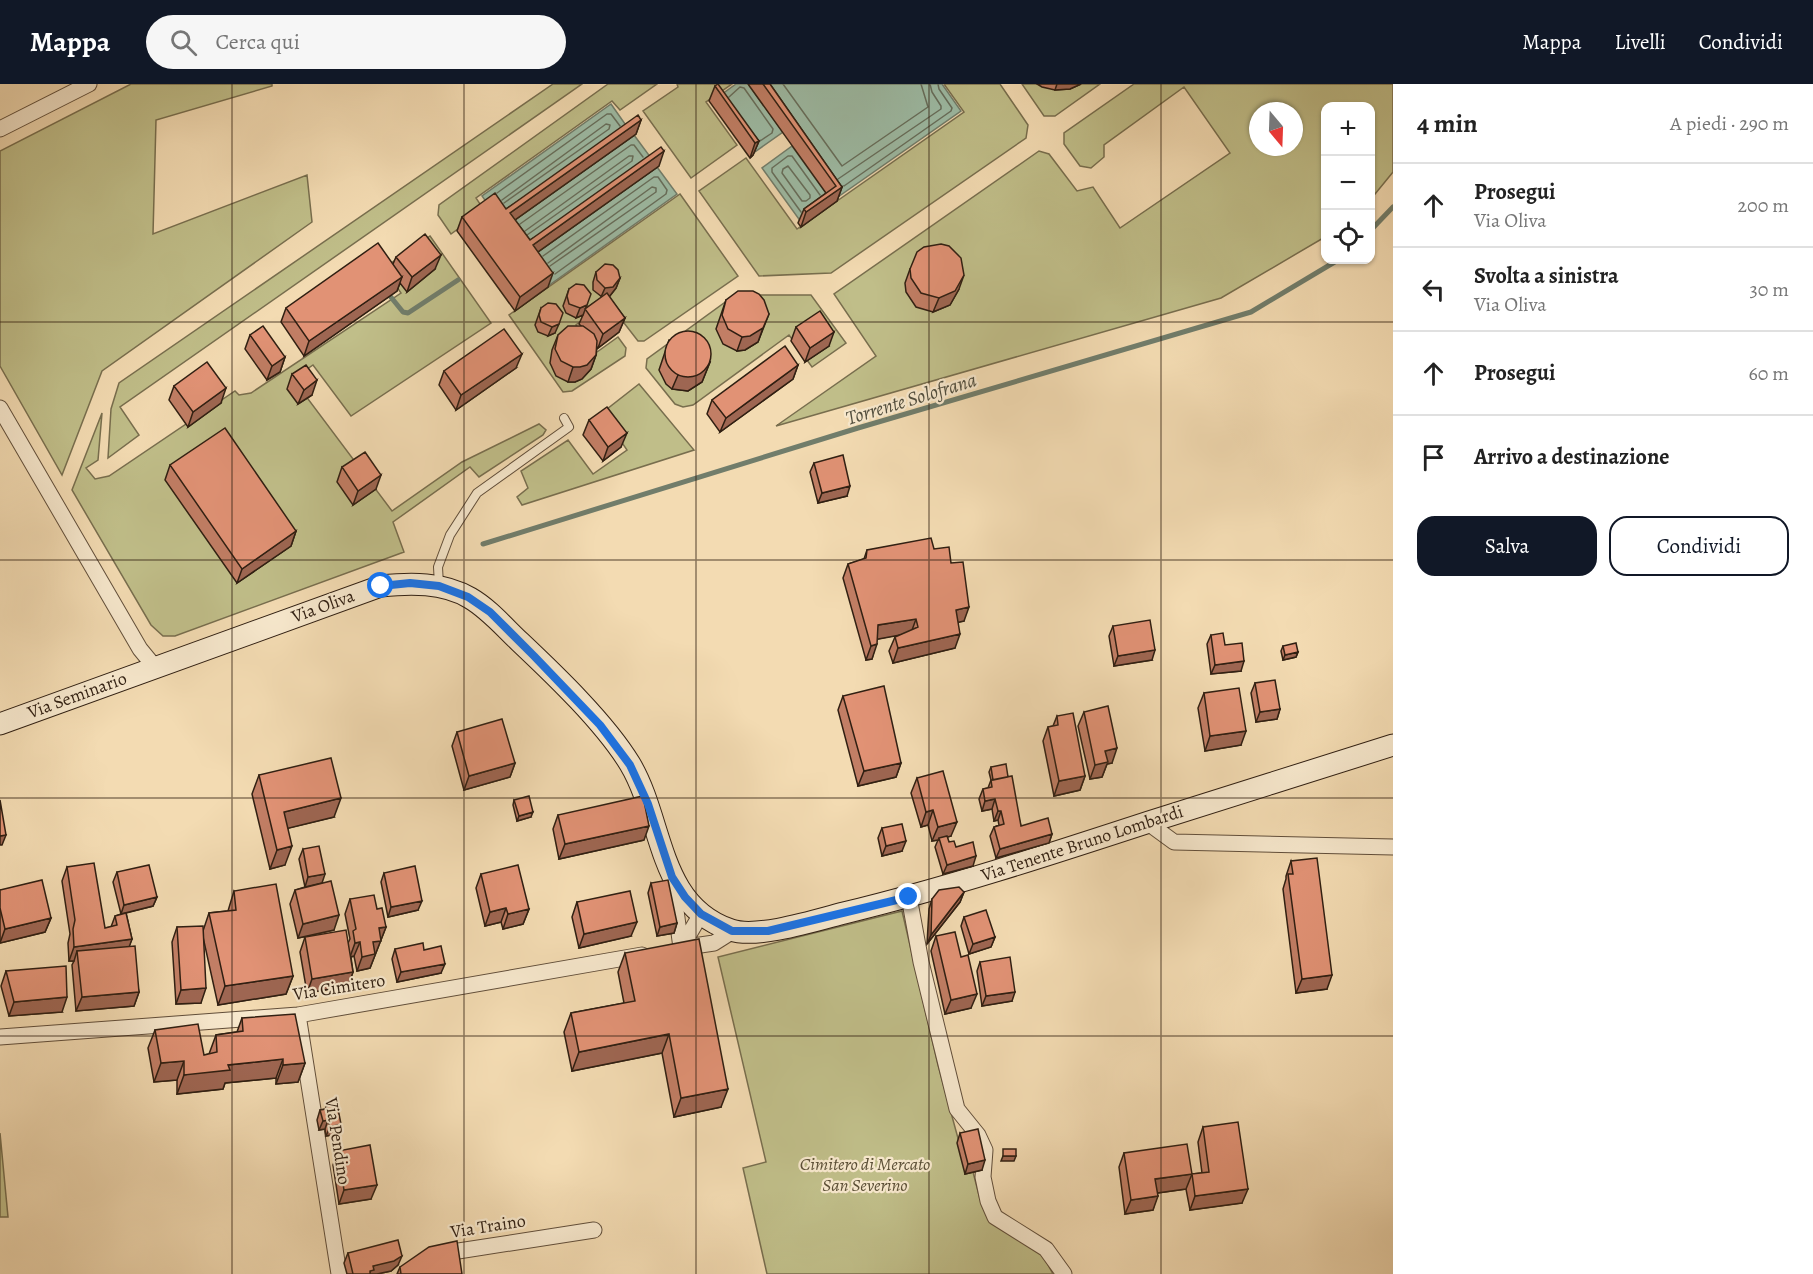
<!DOCTYPE html>
<html lang="it">
<meta charset="utf-8">
<style>
:root{--surface:#fff;--page:#f6f6f6;--text:#222;--muted:#767676;--line:#e0e0e0;--accent:#111827}
body{margin:0;font-family:Alegreya,serif;background:var(--page);color:var(--text)}
.controls{position:absolute;right:18px;top:18px;display:grid;overflow:hidden;border-radius:12px;box-shadow:0 2px 4px #0004}
.controls button{width:54px;height:54px;display:grid;place-items:center;padding:0;border:0;border-bottom:2px solid var(--line);background:var(--surface);color:var(--text);font:30px sans-serif}
.compass{position:absolute;left:1249px;top:18px;width:54px;height:54px;border-radius:50%;background:var(--surface);box-shadow:0 2px 4px #0004;rotate:161deg}
.stop{position:absolute;width:18px;height:18px;margin:-14px;border:4px solid #1a73e8;border-radius:50%;background:#fff}
.stop.end{background:#1a73e8;border-color:#fff;box-shadow:0 2px 6px #0008}
.list{margin:0;padding:0;list-style:none}
h2{display:flex;justify-content:space-between;align-items:center;height:78px;margin:0;padding:0 24px;font-size:26px}
h2 small{font-size:20px;font-weight:400;color:var(--muted)}
.list li{display:grid;grid-template-columns:39px 1fr auto;gap:18px;align-items:center;box-sizing:border-box;height:84px;padding:0 24px;border-top:2px solid var(--line)}
.list b{display:block;font-size:22px;white-space:nowrap}
.list p{margin:0;font-size:20px;white-space:nowrap;color:var(--muted)}
.list em{font-size:20px;font-style:normal;color:var(--muted)}
.actions{display:flex;gap:12px;padding:18px 24px}
.actions a{flex:1;padding:14px 0;border:2px solid var(--accent);border-radius:18px;text-align:center;font-size:21px;color:var(--accent)}
.actions .main{background:var(--accent);color:#fff}
.icon{flex:none;width:33px;height:33px;fill:none;stroke:currentColor;stroke-width:2;stroke-linecap:round;stroke-linejoin:round}
.map{position:relative;flex:none;width:1393px;height:1190px;overflow:hidden}
header{display:flex;align-items:center;gap:36px;box-sizing:border-box;height:84px;padding:0 30px;background:var(--accent);color:#fff}
header strong{font-size:28px}
nav{display:flex;gap:33px;margin-inline-start:auto;font-size:21px}
.search{width:420px;height:54px;background:var(--page);display:flex;align-items:center;gap:15px;box-sizing:border-box;padding:0 21px;border-radius:33px;color:var(--muted);font-size:22px}
main{display:flex}
aside{flex:1;background:var(--surface)}
.map>svg:first-child{display:block}
.green{fill:#c0be89;stroke:#786e4e;stroke-width:1.5;fill-rule:evenodd}
.water{fill:#9dbca6;stroke:#717d6b;stroke-width:1.5}
.lines{fill:none;stroke-linecap:round;stroke-linejoin:round}
.shore{stroke:#666e5c;stroke-width:1.5}
.stream{stroke:#717d6b;stroke-width:5}
.service-casing{stroke:#614e3a;stroke-width:10}
.minor-casing{stroke:#614e3a;stroke-width:17}
.secondary-casing{stroke:#301f12;stroke-width:23}
.service{stroke:#f7e8cd;stroke-width:8}
.minor{stroke:#f7e8cd;stroke-width:15}
.secondary{stroke:#f7e8cd;stroke-width:21}
.wall{fill:#c27e65;stroke:#301f12;stroke-width:1.5}
.shaded-wall{fill:#9e6652;stroke:#301f12;stroke-width:1.5}
.building{fill:#e19275;stroke:#301f12;stroke-width:1.5}
.route{stroke:#1a73e8;stroke-width:8}
.grid{fill:none;stroke:#301f12;stroke-width:1.5;stroke-opacity:0.55}
.labels{text-anchor:middle;dominant-baseline:central;stroke-width:4.5;stroke-linejoin:round;paint-order:stroke}
.street-label{font-size:18px;fill:#301f12;stroke:#f7e8cd}
.park-label{font-size:18px;font-style:italic;fill:#5b4f36;stroke:#f7e8cd}
.water-label{font-size:20px;font-style:italic;fill:#514e3e;stroke:#f7e8cd}
</style>
<header>
<strong>Mappa</strong>
<div class="search"><svg class="icon" aria-label="search" viewBox="0 0 24 24"><circle cx="10" cy="10" r="6"/><path d="M15 15l6 6"/></svg>Cerca qui</div>
<nav><a>Mappa</a><a>Livelli</a><a>Condividi</a></nav>
</header>
<main>
<div class="map">
<svg width="1393" height="1190" viewBox="0 0 1393 1190">
<rect width="100%" height="100%" fill="#f3dbb2"/>
<filter id="stains"><feTurbulence type="fractalNoise" baseFrequency=".00333" numOctaves="4"/><feColorMatrix values="0 0 0 0 .2 0 0 0 0 .09 0 0 0 0 .02 0 0 0 .5 -.17"/></filter>
<radialGradient id="worn" r=".72"><stop offset=".6" stop-color="#630" stop-opacity="0"/><stop offset="1" stop-color="#630" stop-opacity=".3"/></radialGradient>
<path class="green" d="M131,0H272V2L156,36L153,150L307,91L312,138L102,287L62,391L0,282V67Z
M553,0H582L120,323L139,351L108,374L111,325L119,299Z
M608,0H657L620,26L612,17L476,114L484,126L451,150L438,131L439,121Z
M677,0H732L706,18L737,61L691,94L643,27L678,3Z
M944,0H1000L1028,41L1026,54L831,189L759,192L699,107L746,74L797,145L964,28Z
M1022,0H1100L1055,32H1044Z
M1134,0H1393V88L1371,115L1370,22H1326L1325,153L1221,214L776,342L876,272L834,210L1039,67L1049,70L1077,107L1093,103L1120,144L1230,69L1184,3L1104,61V73L1091,84L1080,82L1064,60V49ZM1258,27H1294V63H1258Z
M680,110L738,192L644,257H638L607,217L576,241L597,268L618,253L626,264L625,272L572,307L563,308L509,231Z
M430,152L491,239L351,332L313,281L293,295L392,427L462,378L539,340L546,346L543,351L479,393L470,383L393,438L404,468L175,552H163L151,541L72,406L102,329L98,376L86,384L95,395L109,392L235,307L239,311L251,309L401,209L384,184Z
M735,211H811L846,259L812,283L789,251L693,321L683,323L675,320L646,284L647,275Z
M639,300L694,366L522,421L517,413L528,404L521,387L568,356L593,390L627,366L602,329Z
M902,827L938,981L959,1058L982,1086L973,1088L980,1115L1040,1166L1053,1190H767L743,1084L766,1078L718,873Z
M0,1049L8,1133H0Z"/>
<path class="water" d="M736,0H748L783,48L752,70L714,16Z
M755,0H942L961,27L835,115Z
M611,20L630,47L501,139L482,112Z
M634,51L654,78L524,171L505,143Z
M792,62L831,116L801,138L762,84Z
M657,83L677,110L548,202L528,175Z"/>
<g class="lines">
<path class="shore" d="M783,0L842,82L928,23L921,0
M729,13L740,3L744,4L773,45L772,49L760,57
M788,82L810,111V114L806,117H802L782,89L783,85Z
M838,95L941,25V22L932,8L930,0
M844,102L951,27L952,24L939,5L938,0
M497,109L607,30H611L620,42
M502,116L606,40L610,41L609,45L504,119
M801,128L772,88V84L788,72H792L820,111
M520,140L631,61H634L643,73
M525,147L629,72H633L632,77L527,151
M543,172L654,93H658L667,106L666,110L555,190
M548,179L652,103L656,104V108L550,182"/>
<path class="stream" d="M1370,147L1393,123
M390,212L403,228L408,229L458,196
M483,460L858,344L1251,228L1338,176"/>
<g class="service-casing">
<path id="service" d="M439,501L438,483L450,451L477,409L569,343L564,334"/>
</g>
<g class="minor-casing">
<path id="minor" d="M0,45L89,0
M0,324L140,565L154,582
M1148,739L1174,758L1393,763
M672,796L681,864
M909,813L921,878L957,1025L978,1051L985,1066L983,1093L988,1117L995,1133L1046,1165L1064,1190
M680,864L714,859L733,847
M681,864L701,830
M298,931L339,1190
M0,953L298,931L642,871
M439,1170L594,1146"/>
</g>
<g class="secondary-casing">
<path id="secondary" d="M0,640L381,502C410,499 443,498 470,514C489,525 504,543 520,558C556,592 605,639 630,680C664,737 657,821 731,846C757,855 817,836 844,829C947,804 1048,771 1149,738C1230,712 1312,687 1393,661"/>
</g>
<use href="#service" class="service"/>
<use href="#minor" class="minor"/>
<use href="#secondary" class="secondary"/>
</g>
<path class="wall" d="M748,0H770L842,103L837,117L801,143L798,139L804,125L826,109Z
M1037,0H1081L1070,5L1055,6L1042,3Z
M715,2L759,57L753,71L750,74L709,17Z
M641,36L636,50L515,136L530,156L659,82L538,168L548,203L515,227L457,147L462,133L506,125Z
M396,173L435,185L407,208L400,199L397,207L304,272L281,238L286,224L393,180Z
M910,185L959,205L950,221L933,228L916,223L906,208L905,199Z
M596,188L620,194L616,204L609,213L625,234L619,248L598,264L597,263L596,271L591,285L582,295L575,298H568L556,292L550,279L552,266L558,251L581,242L579,240L583,231L576,234L566,229L563,222L569,205L585,225L602,213L593,206V198Z
M726,216L769,230L758,258L745,266L737,267L723,260L716,245Z
M541,224L555,249L548,252L538,248L535,241Z
M796,243L829,262L805,278L791,257Z
M250,251L285,273L280,288L267,296L245,265Z
M669,256L710,278L702,298L688,307L672,305L666,300L659,286Z
M798,281L793,295L720,348L707,330L712,316Z
M516,284L456,326L439,301L444,287Z
M292,290L312,311L298,320L287,305Z
M174,302L221,319L188,343L169,316Z
M589,336L621,363L603,377L583,351Z
M814,379L847,412L818,419L810,388Z
M170,381L296,447L291,462L237,499L165,396Z
M342,383L376,405L353,421L337,398Z
M934,465L951,479L964,537L958,538L955,564L893,579L889,567L895,553L898,551L877,555L872,575L866,576L843,494L848,480L864,475L867,466Z
M1113,542L1152,576L1114,582L1109,552Z
M1211,551L1225,561L1241,587L1211,590L1207,560Z
M1283,562L1298,568L1296,573L1283,576L1281,567Z
M1255,599L1280,625L1277,635L1256,638L1251,609Z
M1204,609L1241,661L1205,667L1198,624Z
M843,612L901,679L896,693L858,702L838,626Z
M1084,628L1112,679L1107,680L1102,693L1090,695L1078,642Z
M1057,632L1085,692L1080,706L1054,712L1043,657L1048,643L1053,642Z
M457,648L515,679L510,693L464,706L452,662Z
M991,683L1008,693L1021,742L1052,750L1049,759L996,774L990,752L994,743L999,741L998,736L994,737L992,725L982,727L979,715L983,705L988,704L991,696L989,688Z
M259,691L334,733L288,744L285,781L270,785L252,710Z
M917,694L951,752L947,753L949,758L956,763L973,782L943,790L935,763L938,756L932,757L928,741L921,743L911,709Z
M514,716L531,733L517,737L513,721Z
M558,731L644,756L559,775L553,745Z
M882,744L902,767L882,772L878,754Z
M303,765L322,799L334,846L298,854L290,820L295,806L305,803L299,775Z
M1291,777L1327,905L1296,909L1283,805L1286,795V792Z
M67,783L105,844L111,843L115,832L121,830L113,798L117,788L157,813L153,822L126,829L132,855L129,862L139,908L134,922L76,927L72,881L74,877H69L68,859L70,850L62,797Z
M384,789L418,826L388,833L381,798Z
M481,790L529,825L523,840L503,845L501,838L485,842L476,804Z
M651,799L677,839L674,849L657,852L648,809Z
M0,806L51,834L45,848L0,859Z
M234,807L293,892L286,910L218,921L203,853L201,919L176,920L172,858L177,843L203,847L209,829L228,827Z
M964,808L960,818L927,860L929,825L932,815Z
M350,815L377,825L386,843L370,884L357,887L354,872L351,873L353,888L348,902L307,909L300,868L305,853L348,859L350,855L345,830Z
M577,818L631,852L579,864L572,833Z
M964,833L995,853L991,863L969,870L961,842Z
M936,852L971,924L945,930L931,867Z
M395,865L424,866L441,889L397,898L392,875Z
M625,869L721,1023L674,1033L662,969L572,987L564,948L571,929L624,919L618,888Z
M980,878L1012,917L982,922L977,887Z
M6,887L62,928L9,932L1,902Z
M242,934L305,979L298,998L276,1000V994L225,999L223,1005L177,1010V996L154,998L148,964L155,946L204,971L209,970L216,951L237,948Z
M326,1023L341,1040L338,1050L326,1052L325,1045L319,1046L317,1036L320,1026L325,1025Z
M1203,1043L1242,1119L1190,1126L1186,1105L1157,1109L1153,1126L1125,1130L1119,1083L1124,1069L1192,1090L1202,1089L1198,1058Z
M960,1049L982,1086L965,1090L957,1059Z
M338,1067L371,1115L339,1120L333,1081Z
M348,1169L398,1181L391,1187L377,1190H347L344,1179Z
M400,1183L462,1190H397Z"/>
<path class="shaded-wall" d="M1057,0H1081L1070,5L1055,6Z
M641,36L636,50L505,143L510,129Z
M759,57L753,71L750,74L755,59Z
M664,67L659,82L528,175L533,161Z
M842,103L837,117L801,143L806,128Z
M441,171L435,185L407,208L412,193Z
M553,189L548,203L515,227L520,213Z
M964,191L959,205L950,221L933,228L939,214Z
M402,193L397,207L304,272L309,257Z
M620,194L616,204L609,213H601L605,204Z
M587,221L583,231L576,234L580,224Z
M625,234L619,248L598,264L603,250Z
M559,240L555,249L548,252L552,243Z
M763,244L758,258L745,266L737,267L742,253Z
M834,248L829,262L805,278L810,264Z
M522,270L516,284L456,326L461,311Z
M596,271L591,285L582,295L575,298H568L573,283Z
M285,273L280,288L267,296L272,282Z
M710,278L702,298L688,307L672,305L678,291Z
M798,281L793,295L720,348L726,334Z
M317,296L312,311L298,320L304,306Z
M226,304L221,319L188,343L193,328Z
M627,349L621,363L603,377L608,363Z
M381,391L376,405L353,421L358,407Z
M850,402L847,412L818,419L822,409Z
M296,447L291,462L237,499L242,485Z
M969,523L964,537L951,540L956,526Z
M916,535L911,549L873,556L878,541Z
M960,550L955,564L893,579L898,564Z
M877,560L872,575L866,576L871,562Z
M1155,566L1152,576L1114,582L1118,572Z
M1298,568L1296,573L1283,576L1285,571Z
M1244,577L1241,587L1211,590L1215,581Z
M1280,625L1277,635L1256,638L1260,628Z
M1246,647L1241,661L1205,667L1210,652Z
M1117,664L1112,679L1107,680L1102,693L1090,695L1095,681L1105,667Z
M515,679L510,693L464,706L469,692Z
M901,679L896,693L858,702L864,687Z
M1085,692L1080,706L1054,712L1059,697Z
M341,714L334,733L277,747L284,728Z
M995,715L992,725L982,727L985,717Z
M933,726L928,741L921,743L926,728Z
M998,727H1001L998,736L994,737Z
M533,728L531,733L517,737L519,732Z
M957,738L951,752L939,756V754L938,756L932,757L938,743Z
M649,742L644,756L559,775L565,760Z
M1052,750L1049,759L996,774L1000,765Z
M6,751L2,761H0V752Z
M906,757L902,767L882,772L886,762Z
M292,762L285,781L270,785L277,766Z
M976,772L973,782L943,790L947,781Z
M325,790L322,799L305,803L308,793Z
M964,808L960,818L927,860L931,851Z
M157,813L153,822L121,830L124,821Z
M422,817L418,826L388,833L391,823Z
M506,824L501,838L485,842L490,828Z
M529,825L523,840L503,845L508,830Z
M339,831L334,846L298,854L303,840Z
M51,834L45,848L0,859L5,845Z
M637,838L631,852L579,864L584,850Z
M677,839L674,849L657,852L660,843Z
M386,843L370,884L357,887L362,873L379,844Z
M995,853L991,863L969,870L973,860Z
M132,855L127,869L77,867L74,877H69L74,863Z
M360,858L354,872L350,873L355,859Z
M445,880L441,889L397,898L401,888Z
M353,888L348,902L307,909L312,895Z
M1332,891L1327,905L1296,909L1302,895Z
M293,892L286,910L218,921L225,902Z
M206,904L201,919L176,920L181,906Z
M139,908L134,922L76,927L82,913Z
M1015,908L1012,917L982,922L986,912Z
M977,910L971,924L945,930L951,916Z
M67,913L62,928L9,932L14,918Z
M669,950L662,969L572,987L579,968Z
M283,975L276,994L225,999L223,1005L177,1010L184,991L228,981Z
M184,977L177,996L154,998L161,979Z
M305,979L298,998L276,1000L283,981Z
M728,1005L721,1023L674,1033L681,1014Z
M328,1036L325,1045L319,1046L323,1037Z
M341,1040L338,1050L326,1052L330,1043Z
M1003,1072H1016L1014,1077H1001Z
M985,1076L982,1086L965,1090L968,1080Z
M1192,1090L1186,1105L1150,1110L1155,1095Z
M377,1101L371,1115L339,1120L344,1106Z
M1248,1105L1242,1119L1190,1126L1195,1112Z
M1158,1112L1153,1126L1125,1130L1131,1116Z
M402,1172L398,1181L391,1187L377,1190H369L373,1182Z"/>
<path class="building" d="M718,0L759,57L755,59L715,2Z
M763,0H770L842,103L806,128L804,125L836,102Z
M638,31L641,36L510,129L530,156L661,63L664,67L533,161L553,189L520,213L462,133L495,109L506,125Z
M425,150L441,171L412,193L396,173Z
M378,159L402,193L309,257L286,224Z
M941,160L949,162L961,174L964,191L955,207L939,214L921,209L911,194L910,185L917,168L924,163Z
M605,180L613,181L618,186L620,194L613,203L605,204L597,196L596,188Z
M576,200L584,201L591,210L587,221L580,224L569,220L567,212L569,205Z
M738,207H753L759,210L764,216L769,230L763,244L750,252L742,253L728,245L722,231L726,216Z
M607,209L625,234L603,250L585,225Z
M548,219L556,220L563,229L559,240L552,243L541,238L539,231L541,224Z
M820,227L834,248L810,264L796,243Z
M263,242L285,273L272,282L250,251Z
M568,242H583L594,250L597,257L596,271L587,281L580,283H573L561,277L555,265L558,251Z
M504,245L522,270L461,311L444,287Z
M665 270a23 23 0 1 1 46 0a23 23 0 1 1-46 0Z
M785,262L798,281L726,334L712,316Z
M207,278L226,304L193,328L174,302Z
M306,281L317,296L304,306L292,290Z
M607,323L627,349L608,363L589,336Z
M225,344L296,447L242,485L170,381Z
M365,368L381,391L358,407L342,383Z
M843,371L850,402L822,409L814,379Z
M931,454L934,465L949,463L951,479L963,478L969,523L956,526L960,550L898,564L895,553L918,543L916,535L878,541L877,560L871,562L848,480L866,474L867,466Z
M1150,536L1155,566L1118,572L1113,542Z
M1223,549L1225,561L1242,559L1244,577L1215,581L1211,551Z
M1296,559L1298,568L1285,571L1283,562Z
M1275,596L1280,625L1260,628L1255,599Z
M884,602L901,679L864,687L843,612Z
M1239,604L1246,647L1210,652L1204,609Z
M1108,622L1117,664L1105,667L1108,678L1095,681L1084,628Z
M1073,629L1085,692L1059,697L1048,643L1058,641L1057,632Z
M502,635L515,679L469,692L457,648Z
M331,674L341,714L284,728L292,762L277,766L259,691Z
M1006,680L1008,693L993,696L991,683Z
M943,687L957,738L938,743L933,726L926,728L917,694Z
M1012,692L1021,742L1048,734L1052,750L1000,765L994,743L1004,740L1001,727H998L995,715L985,717L983,705L992,703L991,696Z
M529,712L533,728L519,732L514,716Z
M643,712L649,742L565,760L558,731Z
M0,716L6,751L0,752Z
M902,740L906,757L886,762L882,744Z
M947,752L949,758L954,757L956,763L973,758L976,772L947,781L939,754Z
M319,762L325,790L308,793L303,765Z
M1317,774L1332,891L1302,895L1288,790H1293L1291,777Z
M94,779L105,844L117,841L115,832L126,829L132,855L74,863L73,845L75,836L67,783Z
M149,781L157,813L124,821L117,788Z
M518,781L529,825L508,830L506,824L490,828L481,790Z
M415,782L422,817L391,823L384,789Z
M42,796L51,834L5,845L0,824V806Z
M668,796L677,839L660,843L651,799Z
M331,797L339,831L303,840L295,806Z
M276,800L293,892L225,902L209,829L236,826L234,807Z
M959,803L964,808L931,851L932,815L939,806Z
M630,807L637,838L584,850L577,818Z
M374,811L377,825L382,824L386,843L379,844L381,857L373,858L375,870L362,873L360,858L355,859L353,847L356,845L350,815Z
M986,826L995,853L973,860L964,833Z
M203,842L206,904L181,906L177,843Z
M346,846L353,888L312,895L305,853Z
M955,848L961,873L968,871L977,910L951,916L936,852Z
M699,855L728,1005L681,1014L669,950L579,968L571,929L635,917L625,869Z
M423,859L424,866L441,862L445,880L401,888L395,865Z
M135,862L139,908L82,913L77,867Z
M1010,873L1015,908L986,912L980,878Z
M66,882L67,913L14,918L6,887Z
M295,930L305,979L283,981V975L228,981L230,986L184,991V977L161,979L155,946L198,940L204,971L217,968L216,951L243,947L242,934Z
M337,1020L341,1040L330,1043L328,1036L323,1037L320,1026L327,1025L326,1023Z
M1238,1038L1248,1105L1195,1112L1192,1090L1155,1095L1158,1112L1131,1116L1124,1069L1187,1060L1192,1090L1209,1088L1203,1043Z
M978,1045L985,1076L968,1080L960,1049Z
M370,1061L377,1101L344,1106L338,1067Z
M1003,1065H1016V1072H1003Z
M398,1156L402,1172L394,1177L373,1182L374,1186L370,1187V1190H353L348,1169Z
M457,1157L462,1190H401L400,1183L429,1163Z"/>
<g class="lines">
<path class="route" d="M381,502L410,499L439,502L468,513L490,528L534,572L600,641L630,681L648,720L672,793L685,813L701,830L732,847H768L909,813"/>
</g>
<path class="grid" d="M232,0V1190M464,0V1190M696,0V1190M929,0V1190M1161,0V1190M0,238H1393M0,476H1393M0,714H1393M0,952H1393"/>
<g class="labels">
<g class="street-label">
<text transform="translate(323 522) rotate(-20)">Via Oliva</text>
<text transform="translate(77 611) rotate(-20)">Via Seminario</text>
<text transform="translate(1082 759) rotate(-18)">Via Tenente Bruno Lombardi</text>
<text transform="translate(339 903) rotate(-9)">Via Cimitero</text>
<text transform="translate(338 1057) rotate(81)">Via Pendino</text>
<text transform="translate(488 1142) rotate(-9)">Via Traino</text>
</g>
<g class="park-label">
<text x="865" y="1080">Cimitero di Mercato<tspan x="865" dy="21">San Severino</tspan></text>
</g>
<g class="water-label">
<text transform="translate(911 315) rotate(-17)">Torrente Solofrana</text>
</g>
</g>
<rect width="100%" height="100%" filter="url(#stains)"/>
<rect width="100%" height="100%" fill="url(#worn)"/>
</svg>
<div class="controls">
<button>+</button>
<button>−</button>
<button><svg class="icon" aria-label="locate" viewBox="0 0 24 24"><circle cx="12" cy="12" r="6"/><path d="M12 2v4M12 18v4M2 12h4M18 12h4"/></svg></button>
</div>
<svg class="compass" viewBox="-18 -18 36 36"><path d="M0-13l5 13h-10z" fill="#e53935"/><path d="M0 13l5-13h-10z" fill="#767676"/></svg>
<div class="stop" style="left:381px;top:502px"></div>
<div class="stop end" style="left:909px;top:813px"></div>
</div>
<aside>
<h2>4 min<small>A piedi · 290 m</small></h2>
<ul class="list">
<li><svg class="icon" aria-label="ahead" viewBox="0 0 24 24"><path d="M12 20V5M6 11l6-6 6 6"/></svg><div><b>Prosegui</b><p>Via Oliva</p></div><em>200 m</em></li>
<li><svg class="icon" aria-label="left" viewBox="0 0 24 24"><path d="M17 20v-9H6M10 6l-5 5 5 5"/></svg><div><b>Svolta a sinistra</b><p>Via Oliva</p></div><em>30 m</em></li>
<li><svg class="icon" aria-label="ahead" viewBox="0 0 24 24"><path d="M12 20V5M6 11l6-6 6 6"/></svg><div><b>Prosegui</b></div><em>60 m</em></li>
<li><svg class="icon" aria-label="arrive" viewBox="0 0 24 24"><path d="M6 21V4h12l-3 4 3 4H6"/></svg><div><b>Arrivo a destinazione</b></div></li>
</ul>
<div class="actions"><a class="main">Salva</a><a>Condividi</a></div>
</aside>
</main>
